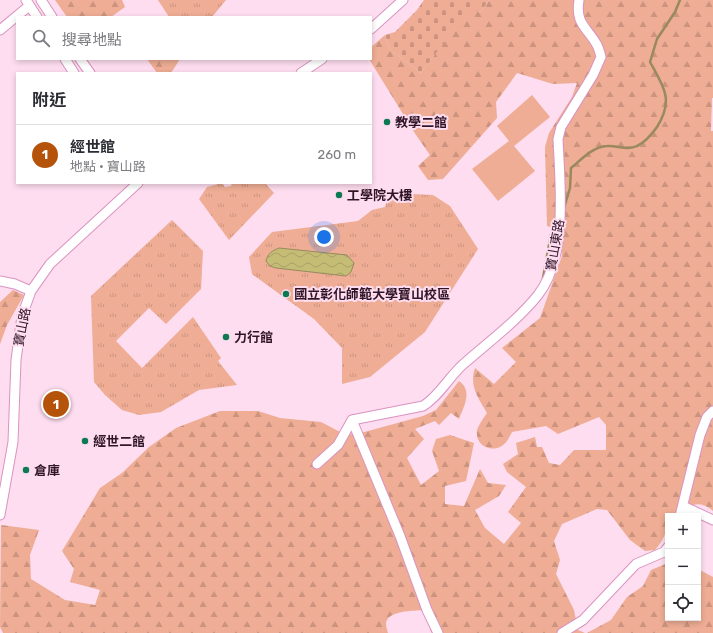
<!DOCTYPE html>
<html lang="zh-TW">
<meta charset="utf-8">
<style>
:root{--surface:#fff;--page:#f7f7f7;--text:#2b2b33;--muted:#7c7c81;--line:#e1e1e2;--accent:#b45309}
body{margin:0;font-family:Rubik,"Noto Sans TC",sans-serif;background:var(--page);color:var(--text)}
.controls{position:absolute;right:12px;bottom:12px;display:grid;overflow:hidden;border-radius:0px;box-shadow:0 2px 6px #0003}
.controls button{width:36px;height:36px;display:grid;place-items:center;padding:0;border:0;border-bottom:1px solid var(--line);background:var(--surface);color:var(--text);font:20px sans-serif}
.you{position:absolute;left:324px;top:237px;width:14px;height:14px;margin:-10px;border:3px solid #fff;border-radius:50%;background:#1a73e8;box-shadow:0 0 0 6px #1a73e833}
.badge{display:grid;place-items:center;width:26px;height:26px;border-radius:50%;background:var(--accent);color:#fff;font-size:13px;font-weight:700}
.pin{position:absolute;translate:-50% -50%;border:2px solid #fff;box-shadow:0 1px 4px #0006}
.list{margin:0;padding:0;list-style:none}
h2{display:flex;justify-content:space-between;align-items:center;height:52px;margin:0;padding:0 16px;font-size:17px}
h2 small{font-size:13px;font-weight:400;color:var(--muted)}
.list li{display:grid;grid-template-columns:26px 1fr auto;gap:12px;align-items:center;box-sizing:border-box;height:60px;padding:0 16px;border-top:1px solid var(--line)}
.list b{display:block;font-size:15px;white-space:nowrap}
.list p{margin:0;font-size:13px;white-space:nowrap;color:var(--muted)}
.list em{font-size:13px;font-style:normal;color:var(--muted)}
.icon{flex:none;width:22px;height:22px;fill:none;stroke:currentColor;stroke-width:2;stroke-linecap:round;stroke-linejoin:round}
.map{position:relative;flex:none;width:713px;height:633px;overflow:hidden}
.search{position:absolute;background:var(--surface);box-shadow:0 2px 6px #0003;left:16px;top:16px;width:356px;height:44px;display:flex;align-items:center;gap:10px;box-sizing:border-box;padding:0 14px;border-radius:0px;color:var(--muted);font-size:15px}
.panel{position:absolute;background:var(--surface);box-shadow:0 2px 6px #0003;left:16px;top:72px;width:356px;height:112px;border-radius:0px}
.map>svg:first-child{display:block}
.grass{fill:url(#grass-tufts)}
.forest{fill:url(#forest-firs)}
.cemetery{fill:url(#cemetery-stones)}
.pitch{fill:#eead94}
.water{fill:url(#water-waves);stroke:#988a5e}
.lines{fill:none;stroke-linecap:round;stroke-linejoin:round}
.stream{stroke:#988a5e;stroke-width:2.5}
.minor-casing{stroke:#db93bf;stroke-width:11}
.minor{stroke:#fff;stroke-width:9}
.poi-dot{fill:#0d7953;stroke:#fdddef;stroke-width:1.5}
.labels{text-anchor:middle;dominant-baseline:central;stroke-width:4;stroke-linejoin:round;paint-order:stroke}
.poi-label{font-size:13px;font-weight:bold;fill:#301526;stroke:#fdddef;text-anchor:start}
.street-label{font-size:13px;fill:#301526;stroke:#fdddef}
</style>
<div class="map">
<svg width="713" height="633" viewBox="0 0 713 633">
<defs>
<pattern id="grass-tufts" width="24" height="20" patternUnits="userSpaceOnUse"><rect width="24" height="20" fill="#eead94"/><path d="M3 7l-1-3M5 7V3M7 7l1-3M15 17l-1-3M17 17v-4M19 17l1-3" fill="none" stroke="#cc947f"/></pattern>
<pattern id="forest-firs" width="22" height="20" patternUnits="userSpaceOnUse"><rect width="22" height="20" fill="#eead94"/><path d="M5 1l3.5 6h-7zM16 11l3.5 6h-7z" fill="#cc947f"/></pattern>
<pattern id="cemetery-stones" width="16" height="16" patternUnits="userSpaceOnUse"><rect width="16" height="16" fill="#eead94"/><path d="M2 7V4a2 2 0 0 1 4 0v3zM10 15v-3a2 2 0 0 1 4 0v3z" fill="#cc947f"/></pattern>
<pattern id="water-waves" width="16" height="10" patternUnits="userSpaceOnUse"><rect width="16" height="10" fill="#c5bc76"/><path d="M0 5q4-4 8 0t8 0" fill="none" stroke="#aaa166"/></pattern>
</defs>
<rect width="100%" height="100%" fill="#fdddef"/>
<path class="grass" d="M158,0H226L212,17H169Z
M222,183L225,187L231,186L232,183H265L274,193L229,240L199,199L207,187Z
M390,193L433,195L450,206L478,249L425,332L370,377L342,384V348L314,319L252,274L249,257L272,232L358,221L372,210L385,207Z
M172,220L203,251L201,289L166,324L149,308L116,341L142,368L193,317L221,358L218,361L237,385L199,390L161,412L139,415L122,410L105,395L94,382L91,296Z"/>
<path class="forest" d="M55,0H122L125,7L111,17H67Z
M489,0H713V98H712L711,131H713V511C703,501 691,503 680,511C675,514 674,516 668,516C668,530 664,540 655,550L645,551L630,540L607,510L597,509L562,524L554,541L560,560L556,574L574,610L578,630L585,633H432L430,630L436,624L423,610C414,611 388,610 386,623C386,626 387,630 388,633H3L0,627L1,525L39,530L30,555L31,579L65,600L95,605L100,590L70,582L74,569L62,551L100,488L122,473L149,447L176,428L220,411H258L280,418L321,422L342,433L357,434L423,416L436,410L459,381C473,391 464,406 459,419L451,413L439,425L435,421L415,429L424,439L407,458L421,485L439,471L432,451L436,439L450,435L474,443L466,481L445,486V504L464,506L480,469L488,483L506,485L499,496L475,510L485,528L504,544L521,523L508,512L526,487L507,472L503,464L518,454L516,443L535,437L537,447H542L549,463L560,465L574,450H606V425L599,417L558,434L546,426L512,432C509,438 506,444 500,447C488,452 475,444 477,430C479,424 483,419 487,413C478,398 469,386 475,368L494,384L516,362L502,348L540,318L562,256L559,230L547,226L545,147L549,133L572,97L577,83L553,84L517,73L496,102L497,118L443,179L428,180L418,166L430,155L416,135L369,59H371V47L385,35L390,49L421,73L471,6L480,13Z
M147,59H180L171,73H157Z
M13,290L24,295L7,325L0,344V302Z
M668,563V618H698V569L713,577V633H587L611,620L627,597L643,586L651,570Z"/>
<path class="cemetery" d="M424,0H489L480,13L471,7L421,73L390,49L385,35L395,32L417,10Z"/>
<path class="pitch" d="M532,95L550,117L514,146L535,171L498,201L472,169L509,141L497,126Z"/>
<path class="water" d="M279,248L347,255L354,263L351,272L346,276L276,268L270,266L266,261C268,253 272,251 279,248Z"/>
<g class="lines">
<path class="stream" d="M564,208L570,188L571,168C582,159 592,147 607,146C617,145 627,151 637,146C646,142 652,134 657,127C674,100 664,87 650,62L657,39L675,12L680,0
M543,278L551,234L556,225"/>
<g class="minor-casing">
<path id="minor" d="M26,0L37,17
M41,0L52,17
M371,29L403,0
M0,30L29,6
M65,59L74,73
M80,59L90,73
M301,73L322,59
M0,281L15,284L31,291
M352,420L423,406C441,395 450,374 467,361C491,340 518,320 538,295C568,257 560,185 558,139L561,127L593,75L601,57C600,53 599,49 597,45C587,27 575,24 579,0
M352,420L400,536L427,610L438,633
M317,464L338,445L352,420
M683,506L713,520
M0,515L13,442L16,360L22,316L31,291L50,264L138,183
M680,516L700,435L707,417L713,411
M562,633L583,620L636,564L664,552L668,547"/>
</g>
<use href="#minor" class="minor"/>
</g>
<g class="poi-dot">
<circle cx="387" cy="122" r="4"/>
<circle cx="339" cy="195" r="4"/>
<circle cx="286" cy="294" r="4"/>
<circle cx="226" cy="337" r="4"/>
<circle cx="85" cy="441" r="4"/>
<circle cx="26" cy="470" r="4"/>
</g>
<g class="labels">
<g class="poi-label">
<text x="395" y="122">教學二館</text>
<text x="347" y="195">工學院大樓</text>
<text x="294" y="294">國立彰化師範大學寶山校區</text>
<text x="234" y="337">力行館</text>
<text x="93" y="441">經世二館</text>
<text x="34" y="470">倉庫</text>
</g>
<g class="street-label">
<text transform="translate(555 245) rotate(-80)">寶山東路</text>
<text transform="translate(22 327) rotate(-79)">寶山路</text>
</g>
</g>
</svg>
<div class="controls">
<button>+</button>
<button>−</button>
<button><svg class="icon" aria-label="locate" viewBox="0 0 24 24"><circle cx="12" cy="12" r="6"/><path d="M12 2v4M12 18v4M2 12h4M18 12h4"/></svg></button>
</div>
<div class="you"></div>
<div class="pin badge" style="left:56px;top:404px">1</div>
<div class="search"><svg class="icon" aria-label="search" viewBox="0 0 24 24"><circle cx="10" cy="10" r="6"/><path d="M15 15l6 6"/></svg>搜尋地點</div>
<section class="panel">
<h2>附近<small></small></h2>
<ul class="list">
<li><span class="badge">1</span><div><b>經世館</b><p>地點 · 寶山路</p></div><em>260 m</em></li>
</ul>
</section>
</div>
